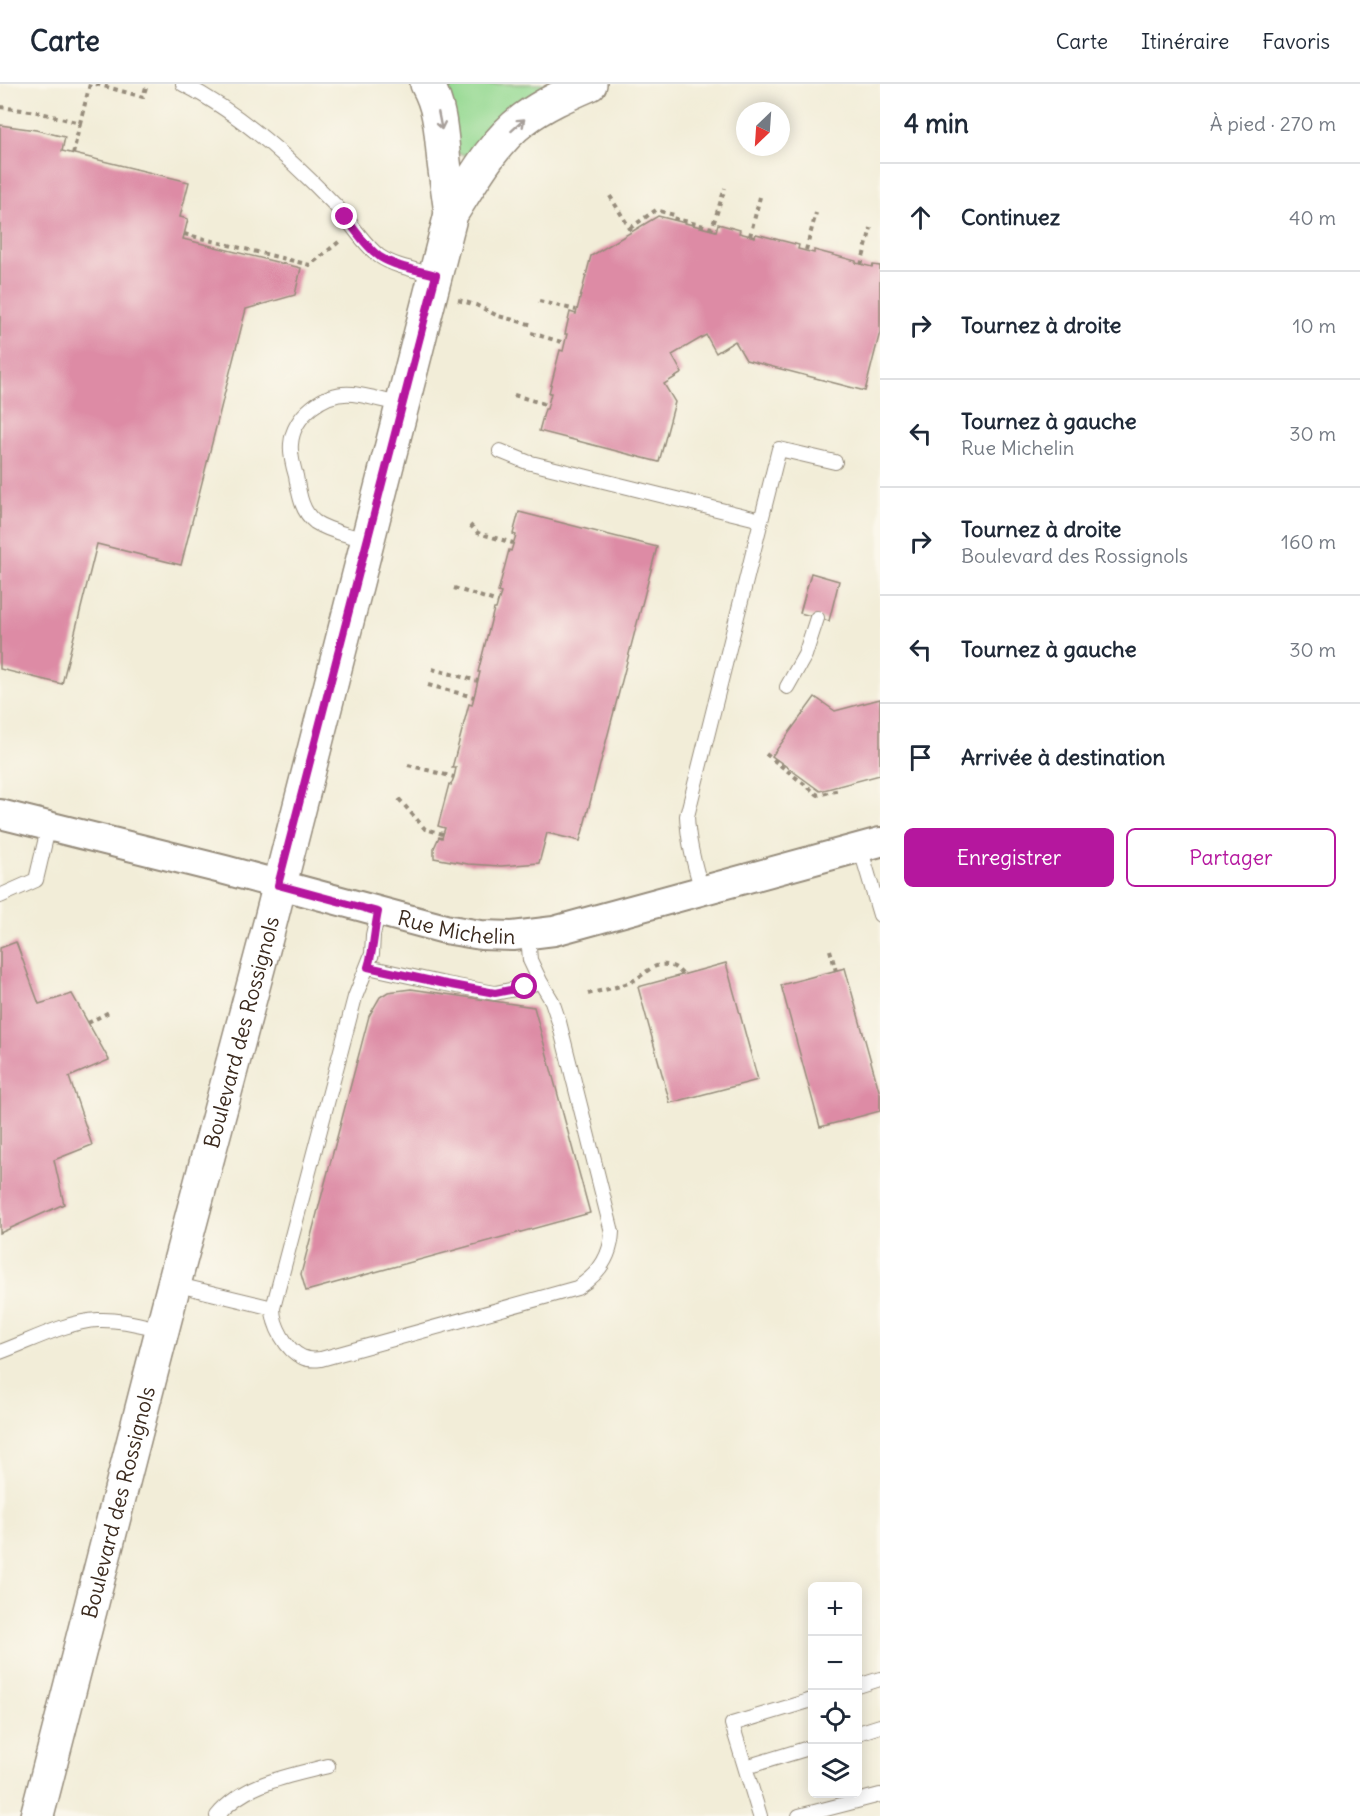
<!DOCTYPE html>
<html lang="fr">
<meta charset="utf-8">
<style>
:root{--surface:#fff;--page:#f2f2f3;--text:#1f2937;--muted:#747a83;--line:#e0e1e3;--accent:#b5179e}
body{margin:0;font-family:Delius,sans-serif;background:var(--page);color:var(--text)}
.controls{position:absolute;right:18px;bottom:18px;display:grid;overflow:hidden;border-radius:9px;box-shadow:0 3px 15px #0003}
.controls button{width:54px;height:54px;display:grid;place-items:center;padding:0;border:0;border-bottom:2px solid var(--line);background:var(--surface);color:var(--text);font:30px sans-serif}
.compass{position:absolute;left:736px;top:18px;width:54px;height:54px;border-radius:50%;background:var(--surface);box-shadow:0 3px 15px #0003;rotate:205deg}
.stop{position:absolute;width:18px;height:18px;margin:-14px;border:4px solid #b5179e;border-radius:50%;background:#fff}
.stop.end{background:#b5179e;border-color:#fff;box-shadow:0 2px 6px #0008}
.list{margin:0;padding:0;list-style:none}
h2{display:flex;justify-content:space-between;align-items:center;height:78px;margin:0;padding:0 24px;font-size:26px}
h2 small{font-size:20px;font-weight:400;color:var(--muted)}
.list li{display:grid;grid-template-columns:39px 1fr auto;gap:18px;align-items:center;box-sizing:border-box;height:108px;padding:0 24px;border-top:2px solid var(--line)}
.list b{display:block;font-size:22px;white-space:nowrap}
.list p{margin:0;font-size:20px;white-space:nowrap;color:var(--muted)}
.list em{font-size:20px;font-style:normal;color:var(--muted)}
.actions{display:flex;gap:12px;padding:18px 24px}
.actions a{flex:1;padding:14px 0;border:2px solid var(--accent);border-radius:9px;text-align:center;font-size:21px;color:var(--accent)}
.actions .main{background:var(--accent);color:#fff}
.icon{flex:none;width:33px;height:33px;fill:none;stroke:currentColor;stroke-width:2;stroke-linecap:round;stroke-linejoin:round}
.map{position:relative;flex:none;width:880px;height:1732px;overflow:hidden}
header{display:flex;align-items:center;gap:36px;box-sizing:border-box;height:84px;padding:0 30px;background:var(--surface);border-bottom:2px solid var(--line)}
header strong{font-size:28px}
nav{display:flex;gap:33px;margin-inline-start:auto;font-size:21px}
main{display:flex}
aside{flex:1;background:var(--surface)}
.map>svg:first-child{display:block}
.green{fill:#95d992;stroke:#688258;stroke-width:1.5}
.building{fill:#dd8ba5}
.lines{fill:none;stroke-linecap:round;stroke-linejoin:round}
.service-casing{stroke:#968c7b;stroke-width:16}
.minor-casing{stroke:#968c7b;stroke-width:32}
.tertiary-casing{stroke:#968c7b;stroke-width:36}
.path{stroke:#968c7b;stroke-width:4;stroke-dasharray:4.5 4.5;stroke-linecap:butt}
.service{stroke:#fff;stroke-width:14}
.minor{stroke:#fff;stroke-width:28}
.tertiary{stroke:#fff;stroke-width:33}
.oneway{stroke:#a79f9a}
.route{stroke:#b5179e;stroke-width:8}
.labels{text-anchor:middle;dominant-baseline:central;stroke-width:6;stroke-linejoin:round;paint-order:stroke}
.street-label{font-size:21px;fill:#3b2a1e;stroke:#fbf7ec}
</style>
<header>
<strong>Carte</strong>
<nav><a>Carte</a><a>Itinéraire</a><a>Favoris</a></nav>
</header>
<main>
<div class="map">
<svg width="880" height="1732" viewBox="0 0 880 1732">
<rect width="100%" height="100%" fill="#fbf7ec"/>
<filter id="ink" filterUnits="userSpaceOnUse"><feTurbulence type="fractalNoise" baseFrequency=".0167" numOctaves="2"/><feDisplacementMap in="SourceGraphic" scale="12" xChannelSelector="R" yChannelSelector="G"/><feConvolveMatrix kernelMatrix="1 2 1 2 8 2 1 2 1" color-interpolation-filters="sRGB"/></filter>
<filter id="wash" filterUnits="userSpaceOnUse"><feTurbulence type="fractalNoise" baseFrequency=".008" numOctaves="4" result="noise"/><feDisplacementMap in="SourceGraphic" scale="24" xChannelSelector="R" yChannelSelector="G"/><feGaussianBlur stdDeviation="1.35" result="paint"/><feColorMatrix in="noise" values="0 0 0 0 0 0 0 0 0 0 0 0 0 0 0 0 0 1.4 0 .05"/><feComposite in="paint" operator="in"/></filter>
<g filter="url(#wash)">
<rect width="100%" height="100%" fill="#f2edd8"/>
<path class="green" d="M442,0H558L471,73L457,69Z"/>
<g id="blocks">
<path class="building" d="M0,41L36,46L65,53L62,67L189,98L180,133L188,135L183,155L301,184L295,211L246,225L181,481L97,460L62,600L0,585Z
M658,132L716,147L718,140L740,146L739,149L755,153L756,150L799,161L798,165L814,169V166L856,177V179L872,183L873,181L880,182V248L865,307L746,276L735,257L716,269L706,251L672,271L682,289L664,300L675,318L659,378L539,347L545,325H547L551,309H549L560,266L563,267L567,250H565L570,228L576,230L591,172Z
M519,428L657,463L580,757L547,749L539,779L501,782L468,780L434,774V764L439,753L442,754L445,744L438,742L449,700L451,701L454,693L456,684H452L469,620L472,621L480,588H478L494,525H496L498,518L501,509L498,508L509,466L511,467L516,451L513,450Z
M811,489L839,497L829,537L800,529Z
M815,613L835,627L880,615V691L820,707L772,672Z
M16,858L39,920L72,910L109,976L69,993L92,1061L54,1076L64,1120L0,1149V864Z
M726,879L758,996L670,1019L638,903Z
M845,884L880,1010V1027L820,1043L781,901Z
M411,905L534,923L590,1129L306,1207L301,1190L369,932L380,913L388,908Z"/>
</g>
</g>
<g filter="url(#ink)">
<use href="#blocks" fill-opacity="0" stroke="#968c7b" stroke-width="1.5"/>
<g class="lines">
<g class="service-casing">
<path id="service" d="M183,0C240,29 290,74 334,120C350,136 361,158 379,172C395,183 417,186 435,191
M500,367L527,378L761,436
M367,457C351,451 330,448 315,438C301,427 299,409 296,392C293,382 290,371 291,360C293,332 324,307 353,310C369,312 386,317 402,321
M787,603L805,571L817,534
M860,763L880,831
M702,806C694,781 688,758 687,732L779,365L835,378
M0,812L36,796L49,741
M368,883L441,899L495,909L525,903L540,897L530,876L528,851
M174,1200L273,1224L355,913L372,870L373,851L378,828
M273,1224C273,1241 286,1266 302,1273C308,1276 314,1276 321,1275L577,1204C598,1191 611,1172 612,1148L559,938L552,917L540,897
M0,1268C28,1258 68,1237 98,1236C120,1235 141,1241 163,1246
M858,1602L880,1595
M858,1649L880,1642
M746,1683L812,1663
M217,1732C244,1699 289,1692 328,1682
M760,1732L732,1640L812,1616
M799,1732L880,1711"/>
</g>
<g class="minor-casing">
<g id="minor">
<path id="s1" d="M0,730L225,786L445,845L481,851L513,852L554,847L880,758"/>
</g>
</g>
<g class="tertiary-casing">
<g id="tertiary">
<path d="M427,0C441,25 441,50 444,78C446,95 449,112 451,130"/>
<path id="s2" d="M37,1732L174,1200L270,839L451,130C472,97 493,58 524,35C544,20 567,10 590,0"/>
</g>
</g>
<path class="path" d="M96,0L143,13L147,0
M0,23L37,28L80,39L90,0
M73,70L80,39
M610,112L632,148
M630,144L656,126L674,131L673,134L712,144L725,104
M184,150L310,181L340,157
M750,152L760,113
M806,166L816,129
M861,181L871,144
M458,216L476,221L498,232L533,241
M539,217L576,226
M531,249L565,259
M514,311L548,321
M470,441L478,449L513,459
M454,504L498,518
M432,585L478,597
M428,601L474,613
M766,670L818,711L835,707L834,703
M408,681L454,693
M399,715L425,745L443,750
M830,866L836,887
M588,910C602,906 617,904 630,898C644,893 650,879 667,881C675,882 678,885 683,891
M88,939L111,927"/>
<use href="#service" class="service"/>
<use href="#minor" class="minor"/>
<use href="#tertiary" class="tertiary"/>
</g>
<defs><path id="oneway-shaft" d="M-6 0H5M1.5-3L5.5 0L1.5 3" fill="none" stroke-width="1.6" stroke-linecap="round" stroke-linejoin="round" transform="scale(1.5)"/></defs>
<g class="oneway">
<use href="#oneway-shaft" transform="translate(440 37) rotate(79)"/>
<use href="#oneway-shaft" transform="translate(518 41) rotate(-42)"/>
</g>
</g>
<g class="lines" filter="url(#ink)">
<path class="route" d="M345,133C355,146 366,163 380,173C396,183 418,186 436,191L278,801L378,828C374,846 374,865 368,883L441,899L495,909L525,903"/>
</g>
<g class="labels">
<g class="street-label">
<text stroke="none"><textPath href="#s1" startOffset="471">Rue Michelin</textPath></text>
<text stroke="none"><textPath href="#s2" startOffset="810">Boulevard des Rossignols</textPath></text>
<text stroke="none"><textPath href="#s2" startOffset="324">Boulevard des Rossignols</textPath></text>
</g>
</g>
</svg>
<div class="controls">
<button>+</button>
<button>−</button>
<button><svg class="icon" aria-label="locate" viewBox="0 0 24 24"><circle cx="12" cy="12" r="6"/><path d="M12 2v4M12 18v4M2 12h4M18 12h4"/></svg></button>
<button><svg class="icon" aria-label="layers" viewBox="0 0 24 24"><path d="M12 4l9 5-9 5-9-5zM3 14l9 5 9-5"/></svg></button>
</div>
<svg class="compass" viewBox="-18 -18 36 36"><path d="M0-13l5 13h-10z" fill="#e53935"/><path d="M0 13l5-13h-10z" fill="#747a83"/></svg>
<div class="stop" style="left:525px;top:903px"></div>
<div class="stop end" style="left:345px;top:133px"></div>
</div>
<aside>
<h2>4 min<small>À pied · 270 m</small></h2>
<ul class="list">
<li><svg class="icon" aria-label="ahead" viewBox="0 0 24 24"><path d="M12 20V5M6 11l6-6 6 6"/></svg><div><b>Continuez</b></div><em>40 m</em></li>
<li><svg class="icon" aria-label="right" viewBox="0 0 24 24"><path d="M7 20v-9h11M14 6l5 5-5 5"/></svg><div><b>Tournez à droite</b></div><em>10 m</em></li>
<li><svg class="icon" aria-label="left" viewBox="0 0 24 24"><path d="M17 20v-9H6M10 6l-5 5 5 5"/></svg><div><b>Tournez à gauche</b><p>Rue Michelin</p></div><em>30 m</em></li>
<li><svg class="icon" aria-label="right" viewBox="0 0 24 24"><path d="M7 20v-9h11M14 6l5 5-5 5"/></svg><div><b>Tournez à droite</b><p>Boulevard des Rossignols</p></div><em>160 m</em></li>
<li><svg class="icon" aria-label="left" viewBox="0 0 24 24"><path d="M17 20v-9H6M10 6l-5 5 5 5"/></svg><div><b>Tournez à gauche</b></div><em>30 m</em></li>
<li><svg class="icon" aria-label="arrive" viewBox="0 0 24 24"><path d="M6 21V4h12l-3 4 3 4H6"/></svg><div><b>Arrivée à destination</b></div></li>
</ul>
<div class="actions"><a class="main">Enregistrer</a><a>Partager</a></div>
</aside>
</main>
